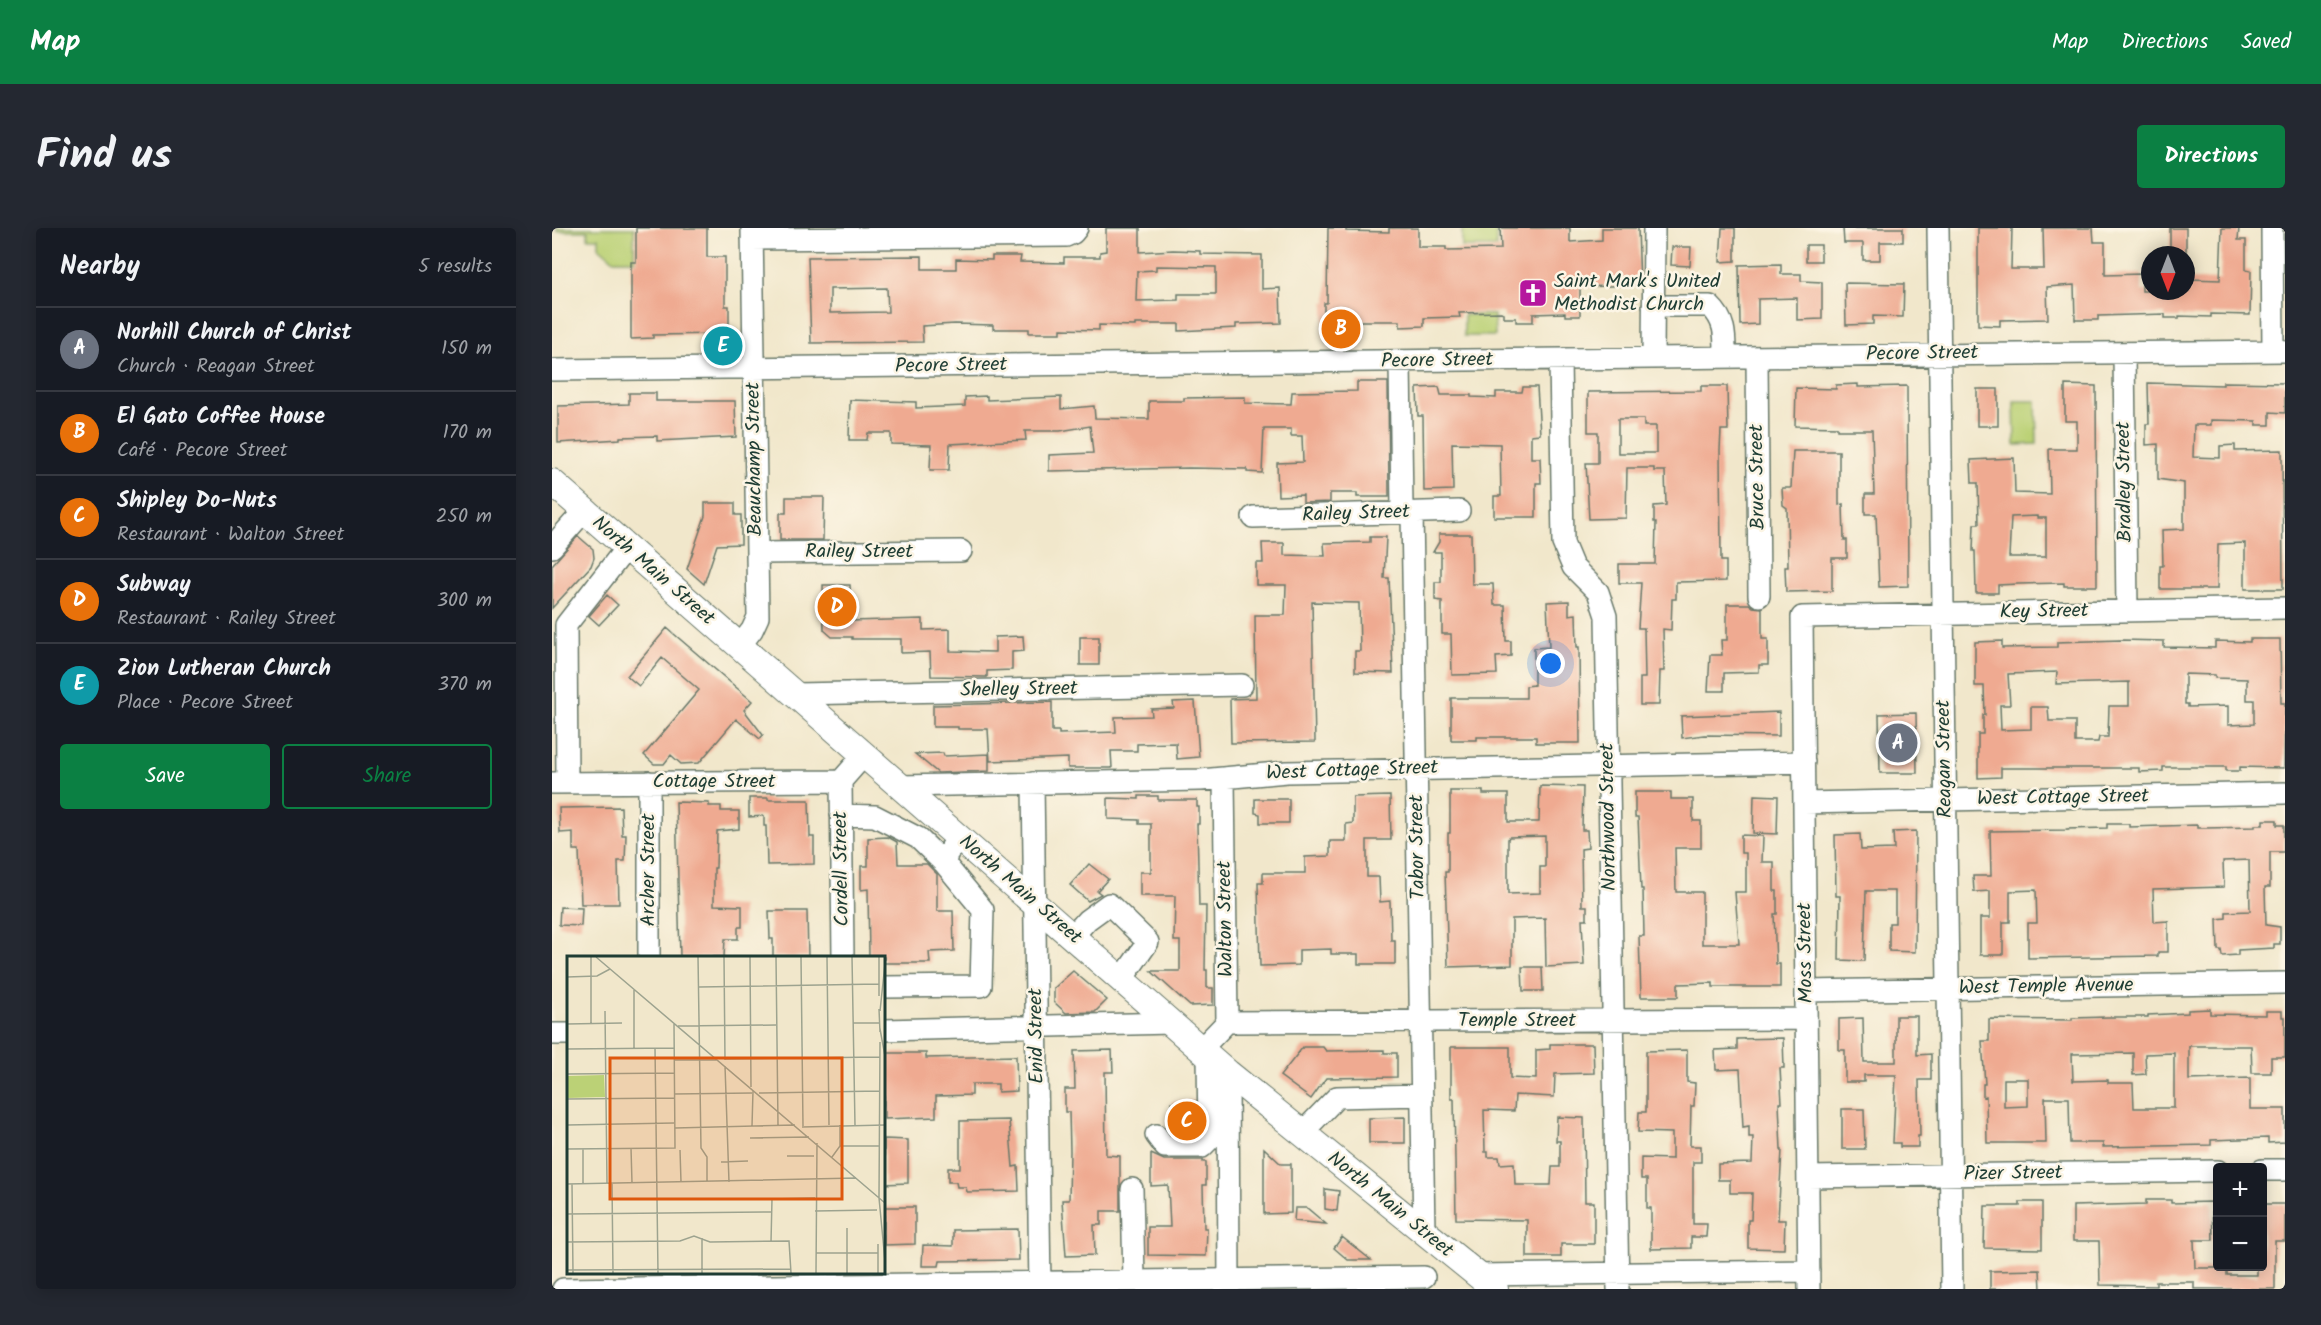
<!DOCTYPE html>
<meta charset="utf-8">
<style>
:root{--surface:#171b24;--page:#242831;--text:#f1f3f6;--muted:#9ea1a6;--line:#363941;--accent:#0b8043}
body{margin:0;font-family:Kalam,sans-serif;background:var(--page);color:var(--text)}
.controls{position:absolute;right:18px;bottom:18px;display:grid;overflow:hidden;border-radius:6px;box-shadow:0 3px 15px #0003}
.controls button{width:54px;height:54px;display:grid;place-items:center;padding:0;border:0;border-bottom:2px solid var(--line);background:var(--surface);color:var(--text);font:30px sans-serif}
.compass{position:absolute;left:1589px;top:18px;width:54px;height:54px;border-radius:50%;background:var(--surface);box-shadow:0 3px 15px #0003;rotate:180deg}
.you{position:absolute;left:999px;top:436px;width:21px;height:21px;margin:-15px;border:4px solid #fff;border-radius:50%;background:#1a73e8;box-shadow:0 0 0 9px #1a73e833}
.badge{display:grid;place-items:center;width:39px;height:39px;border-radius:50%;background:var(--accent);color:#fff;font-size:20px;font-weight:700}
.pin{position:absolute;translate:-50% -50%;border:3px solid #fff;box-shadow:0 2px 6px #0006}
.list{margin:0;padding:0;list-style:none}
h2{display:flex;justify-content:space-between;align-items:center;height:78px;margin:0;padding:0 24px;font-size:26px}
h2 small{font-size:20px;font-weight:400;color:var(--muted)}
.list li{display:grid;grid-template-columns:39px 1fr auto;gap:18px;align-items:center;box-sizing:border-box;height:84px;padding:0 24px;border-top:2px solid var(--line)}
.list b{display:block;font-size:22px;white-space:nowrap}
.list p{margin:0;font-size:20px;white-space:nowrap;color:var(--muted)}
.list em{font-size:20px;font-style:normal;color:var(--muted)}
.actions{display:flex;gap:12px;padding:18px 24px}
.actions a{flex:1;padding:14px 0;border:2px solid var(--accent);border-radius:6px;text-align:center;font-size:21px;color:var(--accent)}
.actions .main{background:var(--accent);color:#fff}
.map{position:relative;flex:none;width:1733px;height:1061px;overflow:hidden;border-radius:6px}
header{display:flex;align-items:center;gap:36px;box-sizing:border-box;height:84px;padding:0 30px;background:var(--accent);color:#fff}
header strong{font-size:28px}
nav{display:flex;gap:33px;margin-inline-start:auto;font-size:21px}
.intro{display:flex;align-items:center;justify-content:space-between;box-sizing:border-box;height:144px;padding:0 36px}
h1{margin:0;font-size:42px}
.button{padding:15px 27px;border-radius:6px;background:var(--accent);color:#fff;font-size:21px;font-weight:700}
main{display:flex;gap:36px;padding:0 36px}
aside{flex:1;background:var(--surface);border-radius:6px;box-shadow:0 3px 15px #0003}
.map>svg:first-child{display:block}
.green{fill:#bbd176;stroke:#6d8755;stroke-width:1.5}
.building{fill:#efaa91;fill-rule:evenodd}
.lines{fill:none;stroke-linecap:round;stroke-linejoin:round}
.minor-casing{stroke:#687869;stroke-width:24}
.major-casing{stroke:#687869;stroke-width:28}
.minor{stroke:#fff;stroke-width:21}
.major{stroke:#fff;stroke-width:26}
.labels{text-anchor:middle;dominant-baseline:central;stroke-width:5;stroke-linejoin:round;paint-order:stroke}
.poi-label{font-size:20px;fill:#1f3d34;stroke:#fcf5e5;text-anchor:start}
.street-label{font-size:20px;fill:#1f3d34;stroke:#fcf5e5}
.inset-road{fill:none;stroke:#9da38f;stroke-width:1.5}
.view{fill:#de580e;fill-opacity:0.15;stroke:#de580e;stroke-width:3}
.inset-edge{fill:none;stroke:#1f3d34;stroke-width:3}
</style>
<header>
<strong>Map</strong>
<nav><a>Map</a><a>Directions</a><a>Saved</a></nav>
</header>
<div class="intro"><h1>Find us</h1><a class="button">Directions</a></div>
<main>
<aside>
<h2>Nearby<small>5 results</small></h2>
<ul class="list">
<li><span class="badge" style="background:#6b7280">A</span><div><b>Norhill Church of Christ</b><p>Church · Reagan Street</p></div><em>150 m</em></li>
<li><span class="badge" style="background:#e8710a">B</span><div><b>El Gato Coffee House</b><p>Café · Pecore Street</p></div><em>170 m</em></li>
<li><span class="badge" style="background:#e8710a">C</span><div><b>Shipley Do-Nuts</b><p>Restaurant · Walton Street</p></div><em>250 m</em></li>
<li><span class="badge" style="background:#e8710a">D</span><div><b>Subway</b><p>Restaurant · Railey Street</p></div><em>300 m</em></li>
<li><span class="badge" style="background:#0f9aa8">E</span><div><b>Zion Lutheran Church</b><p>Place · Pecore Street</p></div><em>370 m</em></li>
</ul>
<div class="actions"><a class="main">Save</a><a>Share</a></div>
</aside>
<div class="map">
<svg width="1733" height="1061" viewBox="0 0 1733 1061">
<rect width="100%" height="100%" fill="#fcf5e5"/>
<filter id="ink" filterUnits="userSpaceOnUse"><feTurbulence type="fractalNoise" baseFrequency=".0167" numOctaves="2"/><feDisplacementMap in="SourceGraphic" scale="12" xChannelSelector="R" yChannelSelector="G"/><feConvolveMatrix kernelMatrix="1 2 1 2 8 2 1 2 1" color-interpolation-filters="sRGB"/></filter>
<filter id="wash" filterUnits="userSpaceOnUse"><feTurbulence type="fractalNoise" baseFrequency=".008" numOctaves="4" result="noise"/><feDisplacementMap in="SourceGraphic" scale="24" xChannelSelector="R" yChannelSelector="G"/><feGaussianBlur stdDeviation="1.35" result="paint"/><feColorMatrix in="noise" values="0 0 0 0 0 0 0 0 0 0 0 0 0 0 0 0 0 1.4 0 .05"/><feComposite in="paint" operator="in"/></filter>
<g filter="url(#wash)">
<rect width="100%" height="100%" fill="#f1e7cb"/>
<path class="green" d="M5,0H82V32H62L47,19V10H36V3H5Z
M910,0H944V19H910Z
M912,87H942L943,108H912Z
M1462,173H1484L1485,216L1463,217Z"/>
<g id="blocks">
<path class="building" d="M84,0H155V29H173V78H177V99H171V106L101,107V110L79,111V34H84Z
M554,0H588V24L621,22L648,23V26L710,27V61L728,60L729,95L684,96V100L627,103V96H583V98L547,97V102L509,101V105H477V101H441V97L403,96L370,98L371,114L259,115L256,29L370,28V41H404V31L440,32V28H469L468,34L512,35V29H548V24L554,23ZM604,38L664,39V66H626V72L584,73L585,43L604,42ZM335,60L336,84L278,85V61Z
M776,0H794V3L837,4V0H866V19H894V22L949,21L948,0H1018V14L1050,12V0H1086L1088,57L1028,59V88H1013V85L981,86V94H964V90H952V86L949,84L907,85L908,89L872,90V98L848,99V93H800V109L772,110V75H775Z
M1170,0H1183V33L1168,34Z
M1291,0H1351V14H1328V32H1311V15H1292Z
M1426,0H1460L1459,41H1492L1491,0H1541L1542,14H1553V47L1590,46V63H1637L1638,51L1668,52L1670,0H1687L1686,12H1694V42L1699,43L1698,87L1659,86V89L1627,88V90H1613V86L1546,88V92H1523L1522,57L1495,59L1496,91L1448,92V98L1426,97Z
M1618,0H1634V27H1618Z
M1254,17H1269V33H1254Z
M1120,19H1139L1138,38L1119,37Z
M1229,36V46H1249V53L1270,54V91L1245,92V70L1206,71V96L1188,97L1187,37Z
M1293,55L1352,56L1351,89L1321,88V96L1294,97Z
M805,154H836L837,269H805V265H778V274L751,275V267L726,268L725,235L751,234L750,208H739V201H712L710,245L695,244V241L637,240L497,243V227L541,225L538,198L508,203H473L474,212L398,216L397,242H378L379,217L339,216V205H316L315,212H297L298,172L364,174V180L413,178V169L435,168V172L509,169V181L542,178L543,190L597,191V173H632V170L693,169V175L739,176L740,164L805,163Z
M1671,154L1733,155V185L1718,184V197H1704V193L1659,192V197H1642L1641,229L1668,230V218L1683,217V223L1730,222L1731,361H1693V315L1666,316L1665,361H1608V338H1611L1610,302L1632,301V255L1606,251V216L1594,217V196H1597L1596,155L1671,157Z
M1306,156V159L1355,158L1356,358L1327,359L1324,286H1313V266H1322L1320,202H1285V199L1243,198L1244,160L1284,161V157Z
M1513,157L1544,158L1545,358H1512V355L1466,356L1446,357V365H1424L1423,323H1421L1422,296H1427L1426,255H1420L1419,232L1462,230L1463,265L1498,266L1497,221H1525V193H1513ZM1485,288V290H1494V329H1457L1459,289Z
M1149,158H1175L1176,202H1169L1168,222L1169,333H1174V353L1124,354V371H1120L1119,402L1111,401L1112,443H1108L1107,477H1088V450H1093L1092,400H1086L1089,355H1067V336H1103L1104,294H1102V278L1114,277L1113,243H1102V240H1075L1074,290L1037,291L1034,235H1046V204H1036V164L1149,163ZM1066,191H1092V198H1104V225H1066Z
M887,159L889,167H919V169L944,170V164H970L971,159H985L988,206L979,207V230H988L989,255H984V289H942V268H949L948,216L900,215L901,262L872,263L871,188H866L865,160Z
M1425,161H1446V198H1425Z
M77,165H104V173H183L184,209L105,213V208L68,209V211L6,215V178L77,176Z
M1241,223H1287V277L1291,276L1292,312H1295V330H1280V363L1234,364L1233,339H1236L1235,280L1231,277L1230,260H1239Z
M234,269H272L271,312H228V285H234Z
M153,275H183V287H189V316L165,317L152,356L135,341L153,288Z
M887,306H919L920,356H941L942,377H953L954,413H959V428L944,429L945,446L900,447L899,406H890V373L883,372V354H889V324H881L887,314Z
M26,308L41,321L42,330L39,338L0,380V337Z
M818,309H834L832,350H837L841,445L803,444V423H808L807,375L760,374L763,514L679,515L678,471L704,470L703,387H733L734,357H704V335H711L710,315H732V327L773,328L772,315L818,314Z
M271,357H298L299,393L371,391V402L398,401V423L443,424V409L471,408L472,423L460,424V442L435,443V449L379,448L378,424L349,425V411H300V409H280L272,402Z
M55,367L66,377L47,397L37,388Z
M1017,373V387L1024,386L1025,419H1027L1028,515H984V509H925V512H899V470H974V458L982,457V420L997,419L995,374Z
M1175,376H1197L1201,379L1210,380V411H1216V437H1207V444L1172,445V463H1156L1158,427H1170L1169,412H1175Z
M115,400L200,473L192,482L211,507L208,511L184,491L147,535L129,536L119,527L112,536H102L92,527L147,462L110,430L87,458L75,448Z
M528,409H547V437H528Z
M1698,411H1728L1729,475H1733L1732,540L1688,539V543H1674V539H1611V543L1587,544V540H1449V549L1426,550V506H1431V487H1433L1432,458H1423V414L1450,413V420L1505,419V414L1569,412L1612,413V419L1663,420V413L1698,414ZM1505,444L1504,456L1577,454V478H1557L1556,509H1547L1546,514H1523V493H1497L1496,479H1479V501L1449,502L1448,477H1458L1456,446ZM1633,446L1663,447V450L1695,451V472H1702V496L1676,497V478L1636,479V476H1633Z
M643,473L647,529L625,531L624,515L585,516V523H559L560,540H516V530L438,533L436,501H406V499H381V477L500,474V503H507V506L564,504L563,489L600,488L599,481L622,480L621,474Z
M1227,484V508L1152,507L1130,510L1129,488Z
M1364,485L1365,545H1328L1327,486Z
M391,525L392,528L437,526V543L386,545L363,526Z
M988,558L1031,559L1030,602H1035L1036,620L1029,621L1030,678H1035V691H1030L1032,737L994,739L993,690L960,691V737L896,739L893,644H896V605H898V563H931V566H956V594H987ZM993,608V639H988V665L956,666V611L957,609Z
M1083,564H1119V571H1141V593H1149V620H1123L1124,664H1150V716H1187L1183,664H1194V625H1189V607L1211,608L1210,634H1222V663H1225V686H1222L1224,736H1228V759H1161V755L1126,756V769H1089L1087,708H1092L1091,661H1089L1086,589H1083Z
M1202,567L1226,568L1225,606L1201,605Z
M587,568H606V572H645V579H647V596H645L647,678H654L653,742H655V760H661V777L638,778L599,743H628V713H622L623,668H588V644H599V596H587V592L556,591V570L587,571Z
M838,568L839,612H815V649H827L828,674L838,673L839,712H843V736H806V726H779V721L747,722V737L708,738L706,655H711V645H753V629L778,628V613H794V596L801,595V569Z
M197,570H216V572H257L258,609H262V636L215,637L214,598H212V588L197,589Z
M703,571H737V595H708V586L703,585Z
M124,574L157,575V578H169V583H187V601L165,603L164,640H162V677L190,678V699H186V711H173L172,729H128Z
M69,579L70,607H74L73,633H66L67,676H29L27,622H21V604L8,605L7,580Z
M1711,592H1725V597H1732V624H1718V659H1713L1714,697L1728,699V716H1722V720L1686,722V727L1670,728L1669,722H1666L1665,691L1674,690V684L1698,683L1697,632L1671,633L1672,659L1601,661L1602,694L1616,693V724H1606V728L1476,730V695H1485L1484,662L1458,663V694H1451V727H1428V690H1438V663L1422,664L1421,648H1439L1438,603L1516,602L1515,601L1555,600V596H1577V599L1645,597V600H1653L1703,599V597H1711Z
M1364,603L1363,724L1337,723V695H1343V663H1314L1312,733L1287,732L1288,668H1284L1283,607L1308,606L1309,622L1342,621L1341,604Z
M336,609L345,614L346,636H375L385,646V683H401L402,723L377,724L378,735H332V729H317L316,661L309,662V638H316V610Z
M537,636L556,651L545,663L549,666L536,673L518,657Z
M8,679L30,680L29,698L7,697Z
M217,683H255L256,729H221V711H218Z
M970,739H990L991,763H971Z
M521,743L555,772L543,784L514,785L502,774V760Z
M1658,781V786L1714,787V783H1730V789H1733V829H1719V845H1700L1699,818H1637V852L1698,850V881H1733V914L1716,915V910L1659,912V917L1551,919V915H1518L1517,870H1493L1494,915H1435L1434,868L1431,869V856H1433L1430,813H1437V791L1520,792V790L1556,789H1596V787L1636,785V782ZM1581,825V847L1594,846L1593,826L1622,825V880H1582L1581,855H1556V852L1521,853L1520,826ZM1452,851H1476V878L1452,879Z
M1344,788H1365V827L1379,826V852H1367L1368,908H1366V919H1348V915H1341L1344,847H1312V854H1293V822H1287V791L1311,790L1312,834H1344Z
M1231,810L1232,840H1228L1230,875H1227L1229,922H1230L1226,992H1233L1232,1021L1196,1020V992H1199L1200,965H1178V952H1166V936L1200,935L1201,909H1197V898L1191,899L1188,841L1164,842L1163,822L1185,821V811Z
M998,816H1041L1042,845L1003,846L1002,869L963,867L962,883L932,882L933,924H936V929H947L948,936L962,935L963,957H999L1000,939H1008V913H1004L1005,889L1032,890L1033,974H1042V1016H1009V1029H975V992L904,991L902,871H899V819H958V850L984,851V822L998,821Z
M751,819H771L774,823L832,822V825H845V849L774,850L759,871L728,848Z
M560,822L561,844H553L554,927L568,928V983H549V997H542L543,1027L514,1028L510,972H517L518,923L517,884H513V861H523L522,823Z
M1135,822V854L1143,855L1142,878H1139L1138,918H1149V934H1141V996H1155L1154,1009H1139V1020L1099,1021V980H1095V951H1089V930L1120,931V905L1086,904L1087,884H1094V823Z
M332,825H374V830L464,828L465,863L446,864V856H420V867L384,868V889L332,891Z
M644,873V906H621L620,874Z
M1290,881H1312L1313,921H1290Z
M853,889V915H817V890Z
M457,892L461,939L466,938L467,963L415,964L414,959H405L404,954H396V940H408V893Z
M332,911L356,912V955L332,956Z
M712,920L729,936H739V985L712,986Z
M599,926L612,932H651V934H654V957H651L652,1000H655L654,1028L596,1027V999H618L616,957L599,958Z
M773,961L787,963L785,983L773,981Z
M1594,972H1619V975L1660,974L1661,1012H1642L1643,1040H1675V1047H1705V1038H1710V976H1733V1013H1723V1061H1642V1054H1604V1058L1548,1057L1547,1013H1521V978L1594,976Z
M1468,974H1490V1021L1432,1020L1433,978H1468Z
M332,979H363V1016L332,1017Z
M743,980H755L774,996L742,993Z
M466,1001L467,1032L388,1033L387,1038H370L371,1017L401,1018V1002Z
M790,1009L819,1032H796L782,1020Z
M1488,1042L1489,1061H1438V1043Z"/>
</g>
</g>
<g filter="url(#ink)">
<use href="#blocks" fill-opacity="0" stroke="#687869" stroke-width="1.5"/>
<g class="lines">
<g class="minor-casing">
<path id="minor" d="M1386,0L1400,1061
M1720,0L1721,123
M200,11L514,8L521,5L525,0
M1101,78H1158C1174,93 1173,108 1173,129
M1572,125L1575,383
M1205,129L1207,368
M1101,130L1102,0
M1008,132L1011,315L1021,339L1046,364L1054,388L1066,1061
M848,134L850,281L860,285L872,1004
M0,142L1733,123
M701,289L907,283
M0,319L32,283
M206,325L409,323
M187,419L200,402L206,389L200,0
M244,466L690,457
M289,553L291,730
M0,555L289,553L312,527
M15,555L14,397L75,319
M481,555L488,1061
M349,558L649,552L735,544L1252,534
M1252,575L1733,565
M289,587L323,588L366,610L393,636
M521,708L535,692L557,676L596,714L570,751
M97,730V554
M332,759L429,758L431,682L393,636L395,626L407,609
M1254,763L1733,755
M675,794L1254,791
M332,802L620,795
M0,806H16
M649,821L675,794L672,550
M676,845L677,1061
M750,905L785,869L870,867
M604,907L613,919H650L657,912L656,827
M1710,942H1733
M1256,949L1666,943
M580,961L582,1052
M926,1047L1257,1043
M11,1061L872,1049
M1257,1061L1250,389L1733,380"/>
</g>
<g class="major-casing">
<path id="major" d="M0,254L676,845L943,1061"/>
</g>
<use href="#minor" class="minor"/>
<use href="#major" class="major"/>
</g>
</g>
<defs>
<g id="church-square" transform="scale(1.5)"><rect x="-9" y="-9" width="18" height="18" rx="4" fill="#b5179e" stroke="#fcf5e5"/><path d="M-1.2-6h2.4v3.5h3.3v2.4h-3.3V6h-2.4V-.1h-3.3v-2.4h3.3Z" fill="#fff"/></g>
</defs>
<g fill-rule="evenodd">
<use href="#church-square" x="981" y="65"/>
</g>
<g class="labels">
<g class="poi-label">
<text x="1002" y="54">Saint Mark's United<tspan x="1002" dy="23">Methodist Church</tspan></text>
</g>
<g class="street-label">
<text transform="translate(1370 126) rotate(-1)">Pecore Street</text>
<text transform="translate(885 133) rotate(-1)">Pecore Street</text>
<text transform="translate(399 138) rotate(-1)">Pecore Street</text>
<text transform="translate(203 231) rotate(-91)">Beauchamp Street</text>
<text transform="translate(1206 249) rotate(-91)">Bruce Street</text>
<text transform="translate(1573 254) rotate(-91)">Bradley Street</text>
<text transform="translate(804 286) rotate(-2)">Railey Street</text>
<text x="307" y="324">Railey Street</text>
<text transform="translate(101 343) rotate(41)">North Main Street</text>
<text transform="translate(1492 384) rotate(-1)">Key Street</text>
<text transform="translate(467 462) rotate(-1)">Shelley Street</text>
<text transform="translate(1393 531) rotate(-91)">Reagan Street</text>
<text transform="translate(800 543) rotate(-2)">West Cottage Street</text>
<text x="162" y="554">Cottage Street</text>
<text transform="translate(1511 570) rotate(-1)">West Cottage Street</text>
<text transform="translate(1057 589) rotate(-91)">Northwood Street</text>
<text transform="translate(866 619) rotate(-91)">Tabor Street</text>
<text transform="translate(290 641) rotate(-91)">Cordell Street</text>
<text transform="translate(97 642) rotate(-90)">Archer Street</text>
<text transform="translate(468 662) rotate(41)">North Main Street</text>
<text transform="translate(674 691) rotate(-91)">Walton Street</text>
<text transform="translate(1254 725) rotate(-91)">Moss Street</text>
<text transform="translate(1494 759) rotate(-1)">West Temple Avenue</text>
<text x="965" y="793">Temple Street</text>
<text transform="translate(485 808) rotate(-91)">Enid Street</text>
<text transform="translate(1461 946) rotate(-1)">Pizer Street</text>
<text transform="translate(838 977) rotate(39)">North Main Street</text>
</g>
</g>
<g transform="translate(15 728)">
<rect width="318" height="318" fill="#f1e7cb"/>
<path d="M37,119L38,141L0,142V120Z" fill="#bbd176"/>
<path class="inset-road" d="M24,1V68M29,1L318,247M131,1L134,192L140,201V226M157,1L158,104M183,1L184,131M209,1L211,169M234,1L236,170M260,1L262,169M285,1L288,169M0,21L30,20L43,13M132,31L312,28M67,33V92M0,34V68M312,40V1M312,53L313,76M38,55L40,227M313,55L318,8M286,67H313M0,68L55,67M111,70L209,69M313,73L318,100M313,86L312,242L318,305M88,92L91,317M0,93L107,92M158,103L313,101M107,104H150M158,110L162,226M0,118L107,117M192,137L313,135M107,138L185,137M0,143L107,142M0,169L107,167M185,170L186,135M235,171L318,169M108,172L228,169M183,182L242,181M273,190H312M64,192L65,227M0,193L108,192L107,68M16,193V227M113,194L114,226M220,200H247M265,201L273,190V169M154,206L181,205M45,227L46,317M0,228L289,222M5,228L6,317M248,255L310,254M0,258L204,256M280,272V317M0,286L113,285L127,280L143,286L222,285L224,317M204,286L205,243L248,242M311,288V317M249,297H311M0,314L224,313M135,317V282M249,317L250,187"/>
<path class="view" d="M43,102H275V243H43Z"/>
<rect width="318" height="318" class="inset-edge"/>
</g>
</svg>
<div class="controls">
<button>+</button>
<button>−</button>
</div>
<svg class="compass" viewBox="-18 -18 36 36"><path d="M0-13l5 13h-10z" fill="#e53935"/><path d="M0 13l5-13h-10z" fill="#9ea1a6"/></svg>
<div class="you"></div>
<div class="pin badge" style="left:1346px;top:515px;background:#6b7280">A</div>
<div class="pin badge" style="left:789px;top:101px;background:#e8710a">B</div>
<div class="pin badge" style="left:635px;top:893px;background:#e8710a">C</div>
<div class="pin badge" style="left:285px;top:379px;background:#e8710a">D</div>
<div class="pin badge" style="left:171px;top:118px;background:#0f9aa8">E</div>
</div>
</main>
